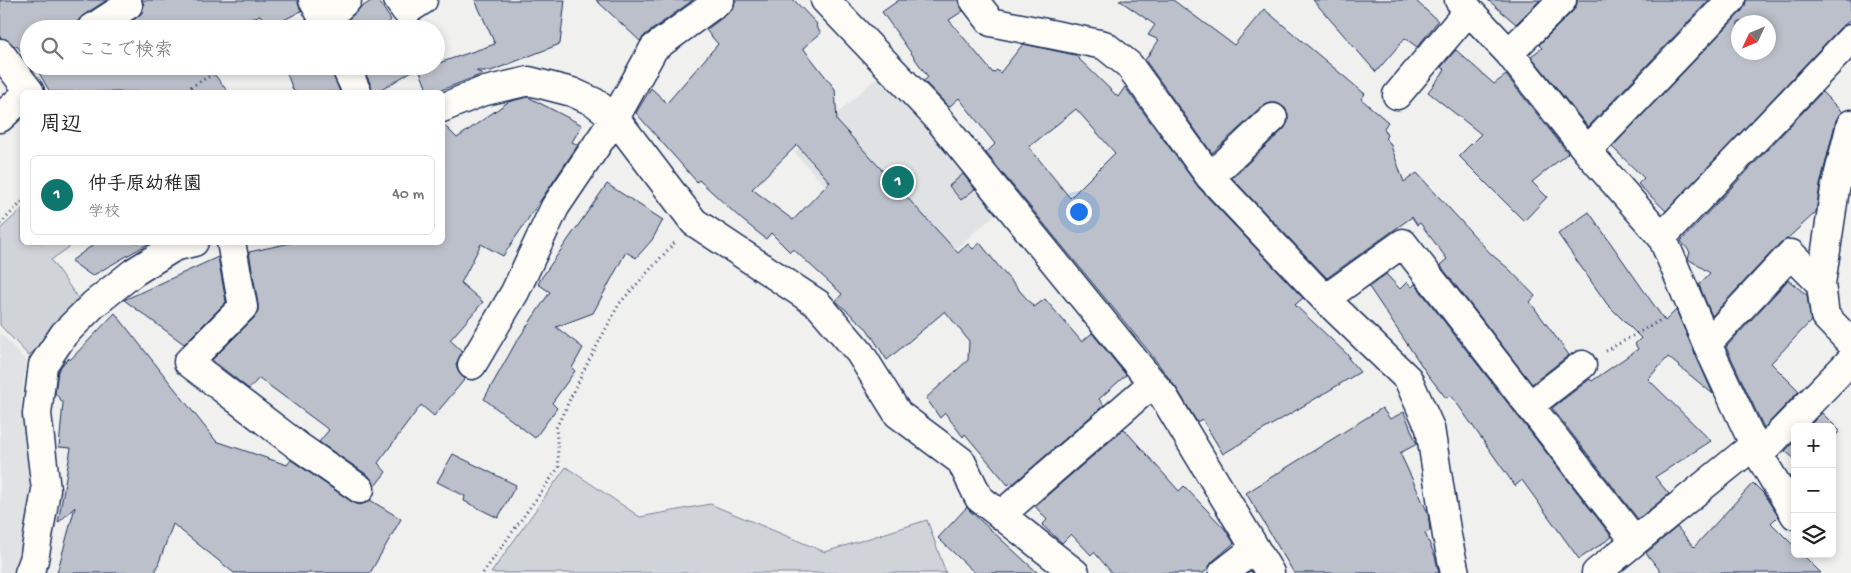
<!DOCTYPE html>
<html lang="ja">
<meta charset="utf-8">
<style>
:root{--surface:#fff;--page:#f2f2f2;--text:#222;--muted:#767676;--line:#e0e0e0;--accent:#0f766e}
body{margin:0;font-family:"Gochi Hand","Klee One",sans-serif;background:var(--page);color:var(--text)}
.controls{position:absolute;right:15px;bottom:15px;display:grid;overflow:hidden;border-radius:8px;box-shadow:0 2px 8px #0003}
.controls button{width:45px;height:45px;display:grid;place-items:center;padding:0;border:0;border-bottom:1px solid var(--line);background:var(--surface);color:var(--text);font:25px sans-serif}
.compass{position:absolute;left:1731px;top:15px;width:45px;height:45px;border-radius:50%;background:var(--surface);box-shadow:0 2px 8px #0003;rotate:226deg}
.you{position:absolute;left:1078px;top:211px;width:18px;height:18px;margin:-12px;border:4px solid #fff;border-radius:50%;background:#1a73e8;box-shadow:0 0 0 8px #1a73e833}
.badge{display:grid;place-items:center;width:32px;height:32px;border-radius:50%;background:var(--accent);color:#fff;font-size:16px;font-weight:700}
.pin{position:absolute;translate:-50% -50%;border:2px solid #fff;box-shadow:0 1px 5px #0006}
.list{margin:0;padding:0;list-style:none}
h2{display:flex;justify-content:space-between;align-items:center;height:65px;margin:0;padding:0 20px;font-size:21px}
h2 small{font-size:16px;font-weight:400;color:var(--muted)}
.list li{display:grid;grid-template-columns:32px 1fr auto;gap:15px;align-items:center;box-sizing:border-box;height:80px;margin:0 10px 10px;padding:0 10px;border:1px solid var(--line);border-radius:8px}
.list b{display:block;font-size:19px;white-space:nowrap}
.list p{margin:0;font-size:16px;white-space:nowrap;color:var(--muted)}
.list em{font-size:16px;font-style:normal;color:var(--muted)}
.icon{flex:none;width:28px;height:28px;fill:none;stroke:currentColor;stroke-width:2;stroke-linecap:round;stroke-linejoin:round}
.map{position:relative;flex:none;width:1851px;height:573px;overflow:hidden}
.search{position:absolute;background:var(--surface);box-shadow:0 2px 8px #0003;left:20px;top:20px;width:425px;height:55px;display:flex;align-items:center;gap:12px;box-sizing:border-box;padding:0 18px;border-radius:28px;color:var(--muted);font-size:19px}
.panel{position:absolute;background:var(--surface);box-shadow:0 2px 8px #0003;left:20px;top:90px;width:425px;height:155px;border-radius:8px}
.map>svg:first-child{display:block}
.built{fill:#e0e2e3}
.green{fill:#d0d3d8;stroke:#76819b}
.building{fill:#bbc0ca;stroke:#1b2f5e;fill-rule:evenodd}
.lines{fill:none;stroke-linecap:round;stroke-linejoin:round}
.minor-casing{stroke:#1b2f5e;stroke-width:31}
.path{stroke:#1b2f5e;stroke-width:3;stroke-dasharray:1 4;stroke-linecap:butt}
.minor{stroke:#fdfcf7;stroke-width:28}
</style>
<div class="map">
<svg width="1851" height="573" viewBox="0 0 1851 573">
<rect width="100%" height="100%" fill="#f0f0ee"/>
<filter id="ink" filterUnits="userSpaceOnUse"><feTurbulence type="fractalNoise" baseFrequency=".02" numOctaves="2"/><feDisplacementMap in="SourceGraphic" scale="10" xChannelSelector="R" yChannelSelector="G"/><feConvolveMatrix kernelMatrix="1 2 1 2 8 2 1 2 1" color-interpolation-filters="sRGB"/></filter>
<g filter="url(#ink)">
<path class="built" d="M882,73L999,211L915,284L794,152Z
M0,332L26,361L21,404L36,479L18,573H0Z"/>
<path class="green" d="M22,209V242L75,243L51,260L80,301L29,356L0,325V229Z
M566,467L640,517L710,504L825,552L927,520L946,573H491Z"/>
<path class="building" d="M0,0H107L82,16L77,22L76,29H29V56L26,52L23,54L17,46L15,47L6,39L0,38Z
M142,0H297L301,11L269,28L260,15L228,29H120L136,18L142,13L144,5Z
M373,0H378L391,20L383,29H345L343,24L360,8Z
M475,0H565L560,44L491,71H476L483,74L436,92H428L419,69L428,66H436V64L495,44Z
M596,0H693L645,35L640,41Z
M735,0H794L817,24L816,26L821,33L803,48L835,89L837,121L958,253L968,244L973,249L980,243L1004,273L1034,307L1045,299L1082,342L1092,333L1126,375L1099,399L1104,405L1013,484L1012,482L1008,485L965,434L963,437L945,413L940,418L926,398L968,360L969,341L945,311L887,360L867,329L836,301L842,294L793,249L790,252L771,233L766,239L740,218L699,180L697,182L636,113L651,88L667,103L718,44L706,30L730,12L734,7ZM797,145L830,182L793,220L752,189Z
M899,0H959L963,11L949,20L993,73L997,70L1000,73L1023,44L1075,55L1118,97L1125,87L1199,188L1303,298L1295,305L1350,357L1348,358L1360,372L1223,454L1202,419L1197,422L1177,389L1150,353L986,153L995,144L959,98L949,107L924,81L928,77L882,12ZM1076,109L1115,153L1070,198L1029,147Z
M1119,0H1173L1234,45L1264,9L1365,94L1361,99L1388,122L1384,128L1387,136L1385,138L1390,143L1404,182L1417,173L1491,254L1509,269L1535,296L1530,302L1569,355L1532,384L1440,265L1447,259L1420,223L1417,225L1412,217L1327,278L1232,178L1284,129L1288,122V114L1285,108L1277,103H1269L1263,106L1212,153L1145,60L1159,40L1148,35L1155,25Z
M1313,0H1415L1438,21L1417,47L1405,38L1376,72Z
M1488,0H1540L1516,24Z
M1577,0H1709L1588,127L1531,56L1542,48L1539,45L1573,11L1577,4Z
M1746,0H1851V20L1840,28L1666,211L1638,184L1644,178L1612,147L1742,11ZM1738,22H1768V52H1738Z
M1456,50L1494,84L1506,75L1568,153L1532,182L1547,197L1524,221L1459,156L1481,134L1428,92L1445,70L1441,67Z
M35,66H208L228,92H50Z
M284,66H330L340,92H294Z
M362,66H420L378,92H372L371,85Z
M1822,92L1842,112L1836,120L1820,185L1816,212L1787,239L1780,243L1712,316L1699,285L1710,273L1688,259L1690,252L1681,241Z
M528,97L582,125L572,142L578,145L503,256L481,244L461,283L483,302L450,340L462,351L456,365L459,373L465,379L434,416L421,405L378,463L386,472L375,486L369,476L319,442L329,430L259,378L249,389L212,360L254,318L258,312V304L249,252L295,242H442V123L457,138L508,102Z
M963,174L975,189L961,200L949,186Z
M607,184L663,220L652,240L636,258L626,252L593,313L556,327L583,348L572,368L575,371L552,403L557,408L535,438L484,399L515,344L550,292L538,284L542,277Z
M1589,212L1665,321L1676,310L1713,394L1668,357L1648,379L1711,441L1655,477L1669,494L1638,519L1552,408L1590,379L1592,381L1638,349L1635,344L1641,338L1607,304L1558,234Z
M97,242H151L92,276L71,261Z
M218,257L226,302L184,344L124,300Z
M1386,274L1400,289L1407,282L1412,287L1415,284L1612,537L1579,559L1522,480L1515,486L1451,395L1446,398L1428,375L1369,287Z
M1788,280L1807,295L1811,321L1771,363L1799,391L1764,428L1726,347Z
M115,313L216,441L287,465L291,460L352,502L359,505L366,503L370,500L401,519L370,573H234L173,524L155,573H57L75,507L58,523L71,448L59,447L63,403L55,393L58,371L63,364L69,358L70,360Z
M1382,408L1390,419L1404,412L1416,442L1417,444L1400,453L1428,513L1430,531L1425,533L1435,556L1439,573H1294L1246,493Z
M1822,413L1840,431L1832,439V427H1808Z
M1124,429L1179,491L1184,486L1224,528L1234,543L1213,561L1204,573H1112L1094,552L1091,555L1071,534L1062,543L1042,525L1047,520L1035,506Z
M1795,441V459L1785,451Z
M453,454L516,485L498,518L464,501L465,496L437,482Z
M1753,483L1763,493L1778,516L1771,523L1795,547V554H1802L1821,573H1662L1646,553L1677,527L1694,547Z
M967,507L969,510L1038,573H975L938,538Z"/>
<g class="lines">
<g class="minor-casing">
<path id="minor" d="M313,0L329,29
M398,0L406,11L423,0
M825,0L935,115L1164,397L1270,573
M974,0L991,22L1104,45L1129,65L1210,177L1325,299L1408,379L1430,428L1447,536L1455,573
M1459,0L1509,53L1587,151L1662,237L1707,344L1759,455L1795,515
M325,20L347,0
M91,29L128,5L125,0
M0,53L30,92H29
M1509,53L1562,0
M345,66L357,92
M1397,95L1469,10
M442,108L481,92L529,81L572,92L594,102L615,118L654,48L720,0
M0,118L22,98
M1851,124L1835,189L1821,284L1825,316L1851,343
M1587,151L1731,0
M1210,177L1273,118
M1662,237L1851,39
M231,242L243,307L188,362L298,446L360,489
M1325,299L1403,243L1635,541
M1707,344L1791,254L1821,284
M472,365L515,292L555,207L615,118L694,222L818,304L860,353L898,414L961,461L979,498L1075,573
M1529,406L1582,365
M1759,455L1851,360
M1002,514L1153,383
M29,573L34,560L46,490L37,414L43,365L64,334L94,304L134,272L174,247L194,242
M1223,573L1255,548
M1596,573L1754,445"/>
</g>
<path class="path" d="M288,29L295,25
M182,92L227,66
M0,224L22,202
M1606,351L1666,317
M483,573L559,467L556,428L585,368L619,304L675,242"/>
<use href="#minor" class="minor"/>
</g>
</g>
</svg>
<div class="controls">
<button>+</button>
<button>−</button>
<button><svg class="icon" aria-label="layers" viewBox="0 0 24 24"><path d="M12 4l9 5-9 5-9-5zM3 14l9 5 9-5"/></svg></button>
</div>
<svg class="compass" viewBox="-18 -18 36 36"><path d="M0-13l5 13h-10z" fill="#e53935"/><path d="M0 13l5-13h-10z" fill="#767676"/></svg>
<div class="you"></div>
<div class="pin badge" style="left:898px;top:182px">1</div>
<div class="search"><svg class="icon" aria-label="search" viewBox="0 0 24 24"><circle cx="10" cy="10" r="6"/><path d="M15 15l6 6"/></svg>ここで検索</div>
<section class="panel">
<h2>周辺<small></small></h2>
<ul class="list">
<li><span class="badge">1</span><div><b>仲手原幼稚園</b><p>学校</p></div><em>40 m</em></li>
</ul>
</section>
</div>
